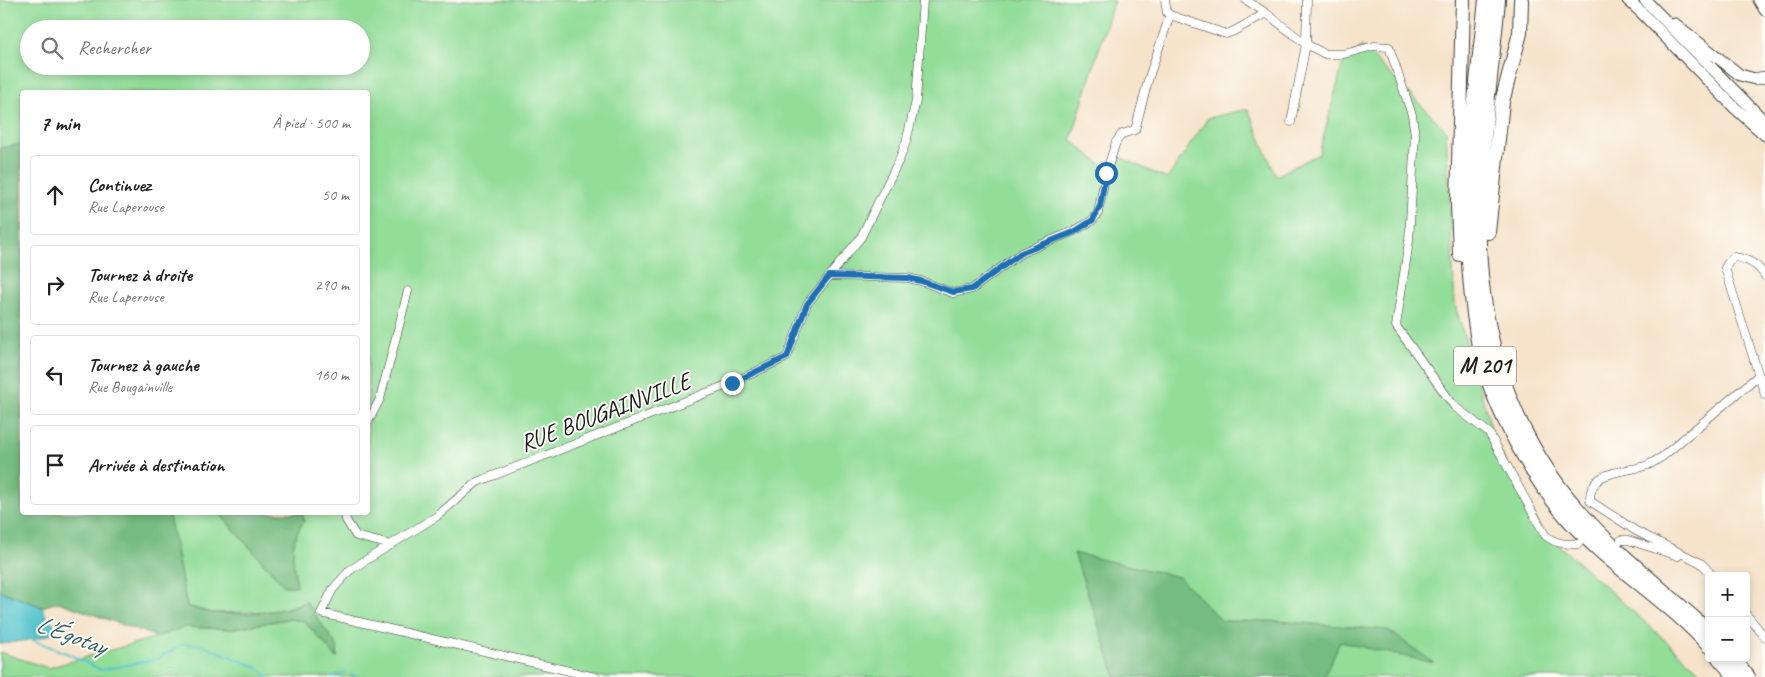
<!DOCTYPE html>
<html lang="fr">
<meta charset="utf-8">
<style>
:root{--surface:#fff;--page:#f6f6f6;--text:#222;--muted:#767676;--line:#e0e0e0}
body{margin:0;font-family:Caveat,sans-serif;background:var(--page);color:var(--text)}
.controls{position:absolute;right:15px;bottom:15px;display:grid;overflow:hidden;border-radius:5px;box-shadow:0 2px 8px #0003}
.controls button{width:45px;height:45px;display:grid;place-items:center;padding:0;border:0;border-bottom:1px solid var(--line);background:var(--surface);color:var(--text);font:25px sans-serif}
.stop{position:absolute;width:15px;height:15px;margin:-11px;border:4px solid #1f6fb2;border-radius:50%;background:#fff}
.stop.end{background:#1f6fb2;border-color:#fff;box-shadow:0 1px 5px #0008}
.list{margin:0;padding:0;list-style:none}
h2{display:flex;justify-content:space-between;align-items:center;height:65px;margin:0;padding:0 20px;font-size:21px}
h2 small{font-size:16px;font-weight:400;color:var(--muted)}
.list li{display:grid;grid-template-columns:32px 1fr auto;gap:15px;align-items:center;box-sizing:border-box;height:80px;margin:0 10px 10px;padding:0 10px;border:1px solid var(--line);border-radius:5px}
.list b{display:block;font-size:19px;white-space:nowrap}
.list p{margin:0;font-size:16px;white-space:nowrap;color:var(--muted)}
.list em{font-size:16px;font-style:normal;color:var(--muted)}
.icon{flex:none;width:28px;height:28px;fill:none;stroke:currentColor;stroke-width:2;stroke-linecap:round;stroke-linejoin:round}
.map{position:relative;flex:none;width:1765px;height:677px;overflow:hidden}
.search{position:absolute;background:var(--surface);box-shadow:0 2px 8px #0003;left:20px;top:20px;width:350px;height:55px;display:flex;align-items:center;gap:12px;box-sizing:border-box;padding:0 18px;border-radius:28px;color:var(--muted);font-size:19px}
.panel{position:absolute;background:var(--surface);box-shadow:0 2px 8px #0003;left:20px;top:90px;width:350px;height:425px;border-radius:5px}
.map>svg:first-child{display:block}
.green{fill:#92dd98;stroke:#577c5a;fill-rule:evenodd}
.forest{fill:#75bc80;stroke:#486c4e}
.water{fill:#58c5ce;stroke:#3a7075}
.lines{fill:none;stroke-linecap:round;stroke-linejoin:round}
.stream{stroke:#58c5ce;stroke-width:2}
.minor-casing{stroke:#3d3a36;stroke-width:9}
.secondary-casing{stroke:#3d3a36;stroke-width:13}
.trunk-casing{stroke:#3d3a36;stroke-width:16}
.minor{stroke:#fff;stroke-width:8}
.secondary{stroke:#fff;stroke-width:11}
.trunk{stroke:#fff;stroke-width:14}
.route{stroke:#1f6fb2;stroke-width:6}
.labels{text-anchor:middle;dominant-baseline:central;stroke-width:4;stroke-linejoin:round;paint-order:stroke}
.shield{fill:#fdfcf7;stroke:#605f5e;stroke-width:1}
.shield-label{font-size:22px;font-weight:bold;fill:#1c1c1c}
.street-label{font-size:24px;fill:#1c1c1c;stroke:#fdfcf7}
.water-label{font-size:25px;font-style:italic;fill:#346063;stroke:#fdfcf7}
</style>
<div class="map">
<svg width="1765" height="677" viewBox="0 0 1765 677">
<rect width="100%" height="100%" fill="#fdfcf7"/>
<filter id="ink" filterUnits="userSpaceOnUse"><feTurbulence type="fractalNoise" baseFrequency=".02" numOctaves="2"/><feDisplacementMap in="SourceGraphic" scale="10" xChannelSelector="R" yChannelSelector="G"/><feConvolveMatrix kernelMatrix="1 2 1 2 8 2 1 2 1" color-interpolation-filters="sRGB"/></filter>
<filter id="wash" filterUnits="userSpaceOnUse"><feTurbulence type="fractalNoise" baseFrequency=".0096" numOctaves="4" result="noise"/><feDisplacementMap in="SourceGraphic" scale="20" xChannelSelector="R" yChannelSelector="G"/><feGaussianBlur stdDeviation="1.12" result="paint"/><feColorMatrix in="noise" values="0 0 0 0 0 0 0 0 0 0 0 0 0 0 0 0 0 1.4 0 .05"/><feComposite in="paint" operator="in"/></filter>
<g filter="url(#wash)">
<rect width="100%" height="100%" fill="#f6e3ca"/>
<path class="green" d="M0,0H1114L1071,140L1105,168L1116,155L1167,179L1208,118L1248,109L1276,176L1319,154L1343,63L1362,46L1446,130L1455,305L1496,444L1542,530L1706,677H0V652L48,668L157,637L183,627L230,629L288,619L304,621L337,657V646L306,602L276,611L212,613L187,606C180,575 176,543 168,513H219L284,586H297C293,561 288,543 304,521L302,513L368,512V92H22V144L0,148ZM29,29H361V66H29Z"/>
<path class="forest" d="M22,144V512L168,513C176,543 180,575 187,606C195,608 205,613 213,613C242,615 280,613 306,602L337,646V658L304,621L288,619L230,629L184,627L157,637L58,602L42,607L0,591V148Z
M219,513H302L304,521C288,543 293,561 297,586H284Z
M1074,553L1179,577L1222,621H1278L1388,630L1434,663L1340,642L1324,677H1116Z"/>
<path class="water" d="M0,591L42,607L46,616L55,625C55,628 55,630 52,633C46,638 10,643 0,644Z"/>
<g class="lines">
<path class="stream" d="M28,638L71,655L101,670L157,659L183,644L201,645L254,666L269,677
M352,675L358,677
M331,677L344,673"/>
</g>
</g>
<g filter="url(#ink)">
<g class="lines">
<g class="minor-casing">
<path id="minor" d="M1246,0L1266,13L1306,44L1325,54H1344L1374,46L1389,47L1412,115L1415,135L1409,241L1396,326L1454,406L1489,433L1545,535C1555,544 1565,544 1578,544
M1170,15L1226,34L1234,31L1266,13
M1291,122L1306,44L1307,0
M829,276L908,278L921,281L953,293L972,289L1021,253L1074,231L1093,220L1098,213L1106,173L1116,142L1122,134L1135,130L1149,77L1170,15L1167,13L1165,0
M1765,276C1758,264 1748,259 1734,257L1729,261L1725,268L1765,395
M368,422L380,399L408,291
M345,512L346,520L356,536L391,545
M1621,540H1628L1678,556
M1713,576L1701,563L1636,531L1590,501C1589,468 1626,473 1648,465C1653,463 1658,459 1662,457L1759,375
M1746,614L1765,637
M595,677L321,613L333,589L350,570L437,516L477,482L732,383L787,357L807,304L861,237L900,158L906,142L916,101L923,0"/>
</g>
<g class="secondary-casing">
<path id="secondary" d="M1628,0L1641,12L1735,108L1765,135
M1645,0L1765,122
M1759,0L1765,10
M1675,24L1740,75L1755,79L1765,77"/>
</g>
<g class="trunk-casing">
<path id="trunk" d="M1486,0C1481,48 1475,95 1471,143C1465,206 1467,272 1477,335C1486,396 1529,474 1569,520C1611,567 1667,599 1709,646
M1498,0C1492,68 1482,135 1479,203C1475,315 1503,426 1579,511C1618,556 1666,591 1709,632
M1488,232L1502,102L1520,33L1521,0
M1460,254L1458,204L1463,0
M1719,658L1736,677
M1733,658L1748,677"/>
</g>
<use href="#minor" class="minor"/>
<use href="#secondary" class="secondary"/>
<use href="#trunk" class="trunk"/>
</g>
</g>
<g class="lines" filter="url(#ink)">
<path class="route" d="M732,383L787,357L807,304L829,276L908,278L921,281L953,292L972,289L1021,253L1074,232L1093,220L1100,206L1106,173"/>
</g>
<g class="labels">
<rect class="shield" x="1454" y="346.5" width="62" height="39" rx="4"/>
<g class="shield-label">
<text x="1485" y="366">M 201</text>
</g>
<g class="street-label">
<text transform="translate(605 412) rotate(-21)">RUE BOUGAINVILLE</text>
</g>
<g class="water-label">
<text transform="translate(71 635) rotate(20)">L'Égotay</text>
</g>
</g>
</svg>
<div class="controls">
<button>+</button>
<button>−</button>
</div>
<div class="stop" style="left:1106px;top:173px"></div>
<div class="stop end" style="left:732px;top:383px"></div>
<div class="search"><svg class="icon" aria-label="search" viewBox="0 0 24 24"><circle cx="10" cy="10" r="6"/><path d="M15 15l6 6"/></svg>Rechercher</div>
<section class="panel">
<h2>7 min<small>À pied · 500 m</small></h2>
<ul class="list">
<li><svg class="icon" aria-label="ahead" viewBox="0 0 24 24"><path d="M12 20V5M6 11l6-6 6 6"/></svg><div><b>Continuez</b><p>Rue Laperouse</p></div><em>50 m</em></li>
<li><svg class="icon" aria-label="right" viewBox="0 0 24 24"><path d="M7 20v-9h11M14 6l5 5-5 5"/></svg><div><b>Tournez à droite</b><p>Rue Laperouse</p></div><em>290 m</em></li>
<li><svg class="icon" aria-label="left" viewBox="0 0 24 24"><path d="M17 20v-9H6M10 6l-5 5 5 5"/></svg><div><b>Tournez à gauche</b><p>Rue Bougainville</p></div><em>160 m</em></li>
<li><svg class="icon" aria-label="arrive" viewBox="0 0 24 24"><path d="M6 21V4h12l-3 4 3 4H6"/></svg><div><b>Arrivée à destination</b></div></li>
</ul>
</section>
</div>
